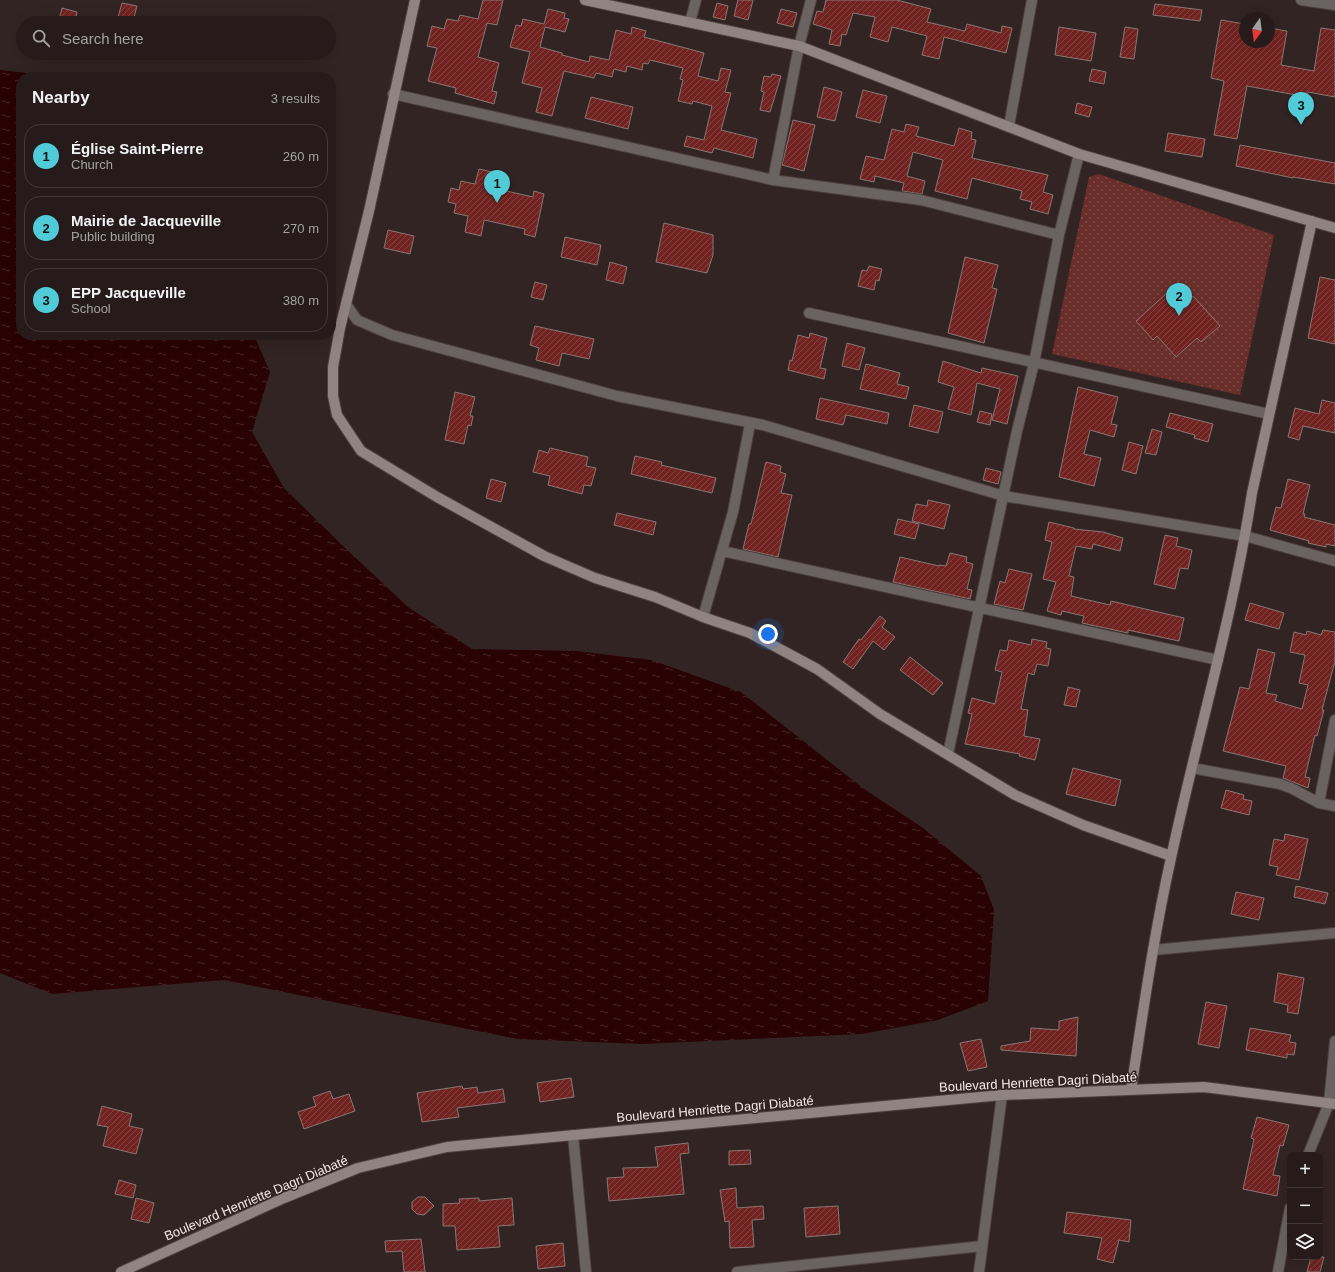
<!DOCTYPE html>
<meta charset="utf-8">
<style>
:root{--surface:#261b1a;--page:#322827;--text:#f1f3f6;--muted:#a4a1a2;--line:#423939;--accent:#52cbd9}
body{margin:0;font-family:Helvetica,sans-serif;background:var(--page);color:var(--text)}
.controls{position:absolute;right:12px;bottom:12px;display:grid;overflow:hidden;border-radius:8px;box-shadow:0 4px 16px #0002}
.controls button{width:36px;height:36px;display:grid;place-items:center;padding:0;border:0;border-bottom:1px solid var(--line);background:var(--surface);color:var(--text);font:20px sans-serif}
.compass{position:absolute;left:1239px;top:12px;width:36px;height:36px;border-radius:50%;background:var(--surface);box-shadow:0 4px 16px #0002;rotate:194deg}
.you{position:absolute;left:768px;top:634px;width:14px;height:14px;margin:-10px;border:3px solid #fff;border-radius:50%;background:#1a73e8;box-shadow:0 0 0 6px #1a73e833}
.badge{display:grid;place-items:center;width:26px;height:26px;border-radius:50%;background:var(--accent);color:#111;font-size:13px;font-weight:700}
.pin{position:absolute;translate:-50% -33px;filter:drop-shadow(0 1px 2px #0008)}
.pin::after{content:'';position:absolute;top:21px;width:14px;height:12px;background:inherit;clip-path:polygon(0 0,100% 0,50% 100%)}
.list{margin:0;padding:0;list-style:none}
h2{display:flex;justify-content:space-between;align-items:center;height:52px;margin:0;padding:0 16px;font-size:17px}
h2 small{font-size:13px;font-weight:400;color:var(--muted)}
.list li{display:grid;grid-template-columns:26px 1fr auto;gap:12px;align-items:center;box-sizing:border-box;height:64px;margin:0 8px 8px;padding:0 8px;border:1px solid var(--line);border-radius:16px}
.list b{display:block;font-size:15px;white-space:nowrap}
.list p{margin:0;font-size:13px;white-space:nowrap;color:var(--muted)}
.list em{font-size:13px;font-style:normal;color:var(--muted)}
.icon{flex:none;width:22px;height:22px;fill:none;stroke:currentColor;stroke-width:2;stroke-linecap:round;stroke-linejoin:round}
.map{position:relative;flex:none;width:1335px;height:1272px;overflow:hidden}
.search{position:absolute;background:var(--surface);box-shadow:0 4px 16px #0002;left:16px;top:16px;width:320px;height:44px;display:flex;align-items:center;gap:10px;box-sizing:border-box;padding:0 14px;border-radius:22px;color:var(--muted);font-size:15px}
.panel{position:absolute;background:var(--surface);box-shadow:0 4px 16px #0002;left:16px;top:72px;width:320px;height:268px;border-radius:16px}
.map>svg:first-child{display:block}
.garden{fill:url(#garden-dots)}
.water{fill:url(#water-ripples)}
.building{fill:url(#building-hatch);stroke:#897775}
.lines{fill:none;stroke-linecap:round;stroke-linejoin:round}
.street-casing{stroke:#4d403e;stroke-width:12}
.secondary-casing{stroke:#4d403e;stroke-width:12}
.street{stroke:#6b6362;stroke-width:10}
.secondary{stroke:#908482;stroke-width:10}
.labels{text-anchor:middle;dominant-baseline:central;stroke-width:3;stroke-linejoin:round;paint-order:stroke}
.street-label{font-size:13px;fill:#f3e9e8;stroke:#322422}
</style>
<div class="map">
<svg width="1335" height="1272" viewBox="0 0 1335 1272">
<defs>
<pattern id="garden-dots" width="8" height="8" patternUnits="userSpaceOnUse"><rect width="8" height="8" fill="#6a2e2a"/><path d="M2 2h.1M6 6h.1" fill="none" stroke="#804c49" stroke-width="1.8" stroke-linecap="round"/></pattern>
<pattern id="water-ripples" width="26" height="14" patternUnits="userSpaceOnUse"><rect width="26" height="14" fill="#290203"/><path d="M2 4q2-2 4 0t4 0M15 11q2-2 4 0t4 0" fill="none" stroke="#482728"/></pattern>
<pattern id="building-hatch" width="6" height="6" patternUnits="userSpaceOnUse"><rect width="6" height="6" fill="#702320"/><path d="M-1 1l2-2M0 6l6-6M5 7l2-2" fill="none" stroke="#854340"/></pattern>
</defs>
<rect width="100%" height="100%" fill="#322422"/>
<path class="garden" d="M1099,174L1274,235L1240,395L1052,354L1089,177Z"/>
<path class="water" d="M0,70L62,77H21V335H254L270,372L252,432L284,488L342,545L408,607L472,649L577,651L651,660L741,692L864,789L923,828L981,876L994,910L988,1001L938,1020L862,1034L642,1044L518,1039L224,980L52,994L0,973Z"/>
<path class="building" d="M483,0H503L497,25L487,23L478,57L499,63L492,91L497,92L494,104L455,93L456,88L428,81L437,48L427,46L432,26L444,29L447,19L458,21L460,15L478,19Z
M738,0H753L748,20L734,16Z
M826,0H897L931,9L927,22L965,31L967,24L1001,33L1002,26L1012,28L1006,53L944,37L939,59L922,55L927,36L892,27L888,42L870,37L875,17L853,13L846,35L842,34L840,46L829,44L832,30L813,24L817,11L823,12Z
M122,3L137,6L133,21L118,17Z
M717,3L728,6L725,20L713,17Z
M1155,4L1202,10L1200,21L1153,15Z
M62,8L77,12L75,22L59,20Z
M548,9L565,13L564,18L569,19L565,32L545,27L540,47L562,53V55L589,62L590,56L609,60L616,30L631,34L632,27L646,31L644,37L704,53L698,76L718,81L721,68L731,70L725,92L731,93L721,130L757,139L753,158L714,148L712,153L684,146L687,136L704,140L712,106L693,101L692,104L678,101L683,80L680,79L683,68L650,60L648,64L643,63L642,70L627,66L626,72L614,69L612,77L596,73L594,78L564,71L552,116L536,112L542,88L522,83L530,52L510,47L516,25L521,26L523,19L544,24Z
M781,9L797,13L793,27L777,23Z
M1221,20L1245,24V42H1269V28L1287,31L1281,65L1314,71L1321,28L1335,30V97L1308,92L1307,97L1247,86L1237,139L1214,135L1224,81L1211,78Z
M1059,27L1096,33L1091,61L1055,55Z
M1125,27L1138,29L1134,59L1120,57Z
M1092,69L1106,72L1104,84L1089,81Z
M772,74L781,76L770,112L760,110L764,92L761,91L764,76L771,77Z
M824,87L842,92L835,121L817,117Z
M863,90L887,96L880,123L856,117Z
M591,97L633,107L628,129L585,118Z
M1077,103L1092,107L1089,117L1075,113Z
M793,120L815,125L804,171L782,165Z
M906,124L919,127L916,136L954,146L959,128L972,132L971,139L976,140L972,158L1048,175L1043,192L1053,195L1048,214L1030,209L1032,202L1020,199L1022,191L972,178L967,199L935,191L943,160L913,152L907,176L925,181L922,194L902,191L904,183L875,176L874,182L860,179L866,156L884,160L892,129L904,132Z
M1168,133L1205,139L1202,157L1165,151Z
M1240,145L1335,163V184L1293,177V178L1236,166Z
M479,169L497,173L493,188L533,197L534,191L544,194L535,237L524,234L525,229L484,220L481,236L465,232L468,216L454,213L456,204L448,202L451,188L459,190L461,181L475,184Z
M664,223L713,235V255L707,273L656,262Z
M388,230L414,236L410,254L384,248Z
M565,237L601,245L597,265L561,257Z
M965,257L998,265L992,288L997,289L984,343L948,333Z
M610,262L627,267L623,284L606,280Z
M869,266L882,269L879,281L876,280L874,290L858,286L862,270L867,271Z
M1320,277L1335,280V344L1308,338Z
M535,282L547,285L543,300L531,297Z
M1166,294L1171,299L1175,295L1194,297L1220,326L1201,342L1197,338L1176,357L1157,336L1153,340L1136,321Z
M535,326L594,339L589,359L562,353L559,366L536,360L539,348L530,345Z
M810,333L827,338L820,368L826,369L824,379L788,370L790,360L792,361L798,335L809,338Z
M847,343L865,348L859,370L842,366Z
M943,361L981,373L982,368L1018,376L1007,424L992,420L1000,389L977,383L971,415L948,409L954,387L938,382Z
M866,364L900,373L897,384L909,387L906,399L860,389Z
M1078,387L1118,397L1111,424L1117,425L1114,437L1090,430L1084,454L1101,458L1094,486L1059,477Z
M455,392L475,397L470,416H473L471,426L468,425L464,444L445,440Z
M820,398L889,413L887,424L846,415L843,425L816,419Z
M1322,400L1335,403V433L1303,426L1299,440L1288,437L1295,408L1319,414Z
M914,405L943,412L938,433L909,426Z
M980,411L992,414L990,425L977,422Z
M1170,413L1213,424L1208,442L1194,438L1195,435L1166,427Z
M1152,429L1162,432L1156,455L1145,453Z
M1129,442L1143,446L1136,474L1122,470Z
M550,448L588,457L586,466L596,468L591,486L584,485L582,494L548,485L550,476L533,472L539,450L548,453Z
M635,456L662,462L661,465L716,478L712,493L631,474Z
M766,462L781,466L780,472L786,474L781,493L792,495L778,557L743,549L749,524H751Z
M986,468L1001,472L998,484L983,480Z
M491,479L506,483L501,502L486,498Z
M1288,479L1310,485L1303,514H1305L1304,517L1335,525V546L1326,544V547L1308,543L1309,541L1270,530L1276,507L1281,508Z
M928,500L950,505L944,529L912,521L916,504L927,506Z
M617,513L656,522L653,535L614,525Z
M898,519L919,524L915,539L894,534Z
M1049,522L1074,528V529L1103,532L1123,538L1120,551L1093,544L1092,549L1076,546L1069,576L1074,577L1071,596L1110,605L1111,601L1184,618L1179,641L1128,630V633L1082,623L1084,616L1062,611L1061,615L1047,611L1056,582L1043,579L1052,542L1045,540Z
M1165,535L1178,538L1176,546L1192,550L1188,569L1180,568L1175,589L1154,584Z
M950,553L967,557L966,562L973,564L967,589L972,590L970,599L893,582L900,557L939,566V565L946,566Z
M1009,569L1032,574L1023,610L994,604L1000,581L1005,583Z
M1250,603L1284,613L1279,629L1245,620Z
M880,616L886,621L882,627L895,637L884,650L873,641L853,669L843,662L859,639L861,640Z
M1323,630L1335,632V661L1322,710H1324L1317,736L1315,735L1305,777L1310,778L1308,788L1283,778L1286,766L1223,751L1240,687L1249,689L1258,649L1275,653L1266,693L1277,695L1275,701L1302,709L1308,685L1299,683L1305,655L1290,652L1294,632L1306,635L1307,631L1321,635Z
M1032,639L1047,642L1046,648L1051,649L1048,666L1037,664L1034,675L1028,673L1021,709L1028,710L1024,736L1040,739L1035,760L1019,756L1020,754L965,744L972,714L968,713L972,698L995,704L1002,672L995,670L1000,650L1007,651L1009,640L1031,645Z
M910,657L943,683L933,695L900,670Z
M1068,687L1080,690L1076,707L1064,705Z
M1073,768L1121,780L1115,806L1066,794Z
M1226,790L1244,795L1243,799L1252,801L1249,815L1221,808Z
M1285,834L1308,839L1299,880L1276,875L1278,867L1269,865L1274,839L1284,841Z
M1296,886L1328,893L1325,904L1294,897Z
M1236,892L1264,898L1259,920L1231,914Z
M1278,973L1304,978L1298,1014L1287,1012L1288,1005L1274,1002Z
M1206,1002L1227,1006L1219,1048L1198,1044Z
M1078,1017L1076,1056L1001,1050V1046L1030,1041L1031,1028L1059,1030V1021Z
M1250,1028L1291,1035L1289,1042L1296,1043L1294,1055L1287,1054V1058L1246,1050Z
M981,1039L987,1067L968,1071L960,1043Z
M571,1078L574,1097L540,1102L537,1083Z
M462,1086L463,1089L477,1087L478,1093L503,1089L505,1102L457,1108L459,1117L422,1122L417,1093Z
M330,1091L333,1099L349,1094L355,1111L304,1129L298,1112L316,1106L313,1097Z
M102,1106L132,1114L129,1126L143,1129L136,1154L103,1146L108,1127L97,1125Z
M1257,1117L1289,1125L1283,1146L1280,1145L1273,1175L1280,1176L1277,1196L1243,1189L1254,1139L1251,1138Z
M688,1143L689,1153L680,1154L684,1194L609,1201L607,1178L624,1177L623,1168L658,1167L655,1147Z
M750,1150L751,1164L729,1165V1151Z
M119,1180L136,1185L133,1198L115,1194Z
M736,1188L737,1208L763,1206L764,1219L752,1220L754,1247L730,1248L729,1221L725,1222L720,1190Z
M418,1197H425L434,1206L424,1215L417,1214L412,1209V1202Z
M136,1198L154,1203L149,1223L131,1219Z
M479,1198V1201L512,1198L514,1225L498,1226L500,1247L457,1250L455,1226H443V1204L460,1203L459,1199Z
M838,1206L840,1234L806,1237L804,1208Z
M1067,1212L1131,1220L1129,1242L1119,1240L1113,1263L1097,1259L1102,1238L1064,1233Z
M421,1239L425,1272H404L402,1251L386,1252L385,1241Z
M563,1243L565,1266L538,1269L536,1246Z
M1311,1257H1324L1320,1272H1307Z"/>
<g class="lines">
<g class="street-casing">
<path id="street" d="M1301,0L1335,5
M690,22L696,0
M393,94L773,180L921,200L1059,235
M1009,126L1032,0
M773,180L799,46L811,0
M346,304L357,320L392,335L617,396L763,425L1004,496L1245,536L1335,561
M809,313L1269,414
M722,551L1218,660
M703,617L733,512L750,424
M948,754L1017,431L1034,363L1059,235L1079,154
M1192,768L1280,784L1291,788L1319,803L1335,720
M1319,803L1335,806
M1153,950L1335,933
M573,1135L586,1272
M1308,1155L1329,1103L1335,1041
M737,1272L982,1246
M979,1272L1002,1095
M1278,1272L1290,1208"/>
</g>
<g class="secondary-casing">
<path id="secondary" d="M415,0L369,211L340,328L333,367V396L337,415L361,451L437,497L544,556L595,578L655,597L703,617L750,633L817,669L880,714L1015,795L1083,825L1171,856
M585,0L799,46L1079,154L1335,228
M1131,1090C1143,1012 1154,934 1171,858C1197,736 1233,616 1252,493L1312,221
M121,1272L284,1198L358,1168L447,1147L1002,1095L1204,1087L1335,1104"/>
</g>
<use href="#street" class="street"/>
<use href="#secondary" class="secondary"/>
</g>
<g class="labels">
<g class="street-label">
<text transform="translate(1038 1082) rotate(-3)">Boulevard Henriette Dagri Diabaté</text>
<text transform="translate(715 1109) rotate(-5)">Boulevard Henriette Dagri Diabaté</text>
<text transform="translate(256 1198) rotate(-23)">Boulevard Henriette Dagri Diabaté</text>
</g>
</g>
</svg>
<div class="controls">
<button>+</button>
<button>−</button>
<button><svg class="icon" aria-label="layers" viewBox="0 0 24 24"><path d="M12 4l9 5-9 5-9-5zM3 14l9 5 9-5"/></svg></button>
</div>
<svg class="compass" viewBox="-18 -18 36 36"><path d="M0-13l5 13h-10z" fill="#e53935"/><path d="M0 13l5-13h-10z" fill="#a4a1a2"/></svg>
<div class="you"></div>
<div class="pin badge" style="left:497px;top:203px">1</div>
<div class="pin badge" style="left:1179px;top:316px">2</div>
<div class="pin badge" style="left:1301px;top:125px">3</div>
<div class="search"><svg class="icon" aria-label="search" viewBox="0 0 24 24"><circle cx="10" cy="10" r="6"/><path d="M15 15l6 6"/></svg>Search here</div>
<section class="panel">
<h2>Nearby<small>3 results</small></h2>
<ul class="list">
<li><span class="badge">1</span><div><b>Église Saint-Pierre</b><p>Church</p></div><em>260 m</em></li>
<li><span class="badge">2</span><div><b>Mairie de Jacqueville</b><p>Public building</p></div><em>270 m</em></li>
<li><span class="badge">3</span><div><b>EPP Jacqueville</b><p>School</p></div><em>380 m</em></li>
</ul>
</section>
</div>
